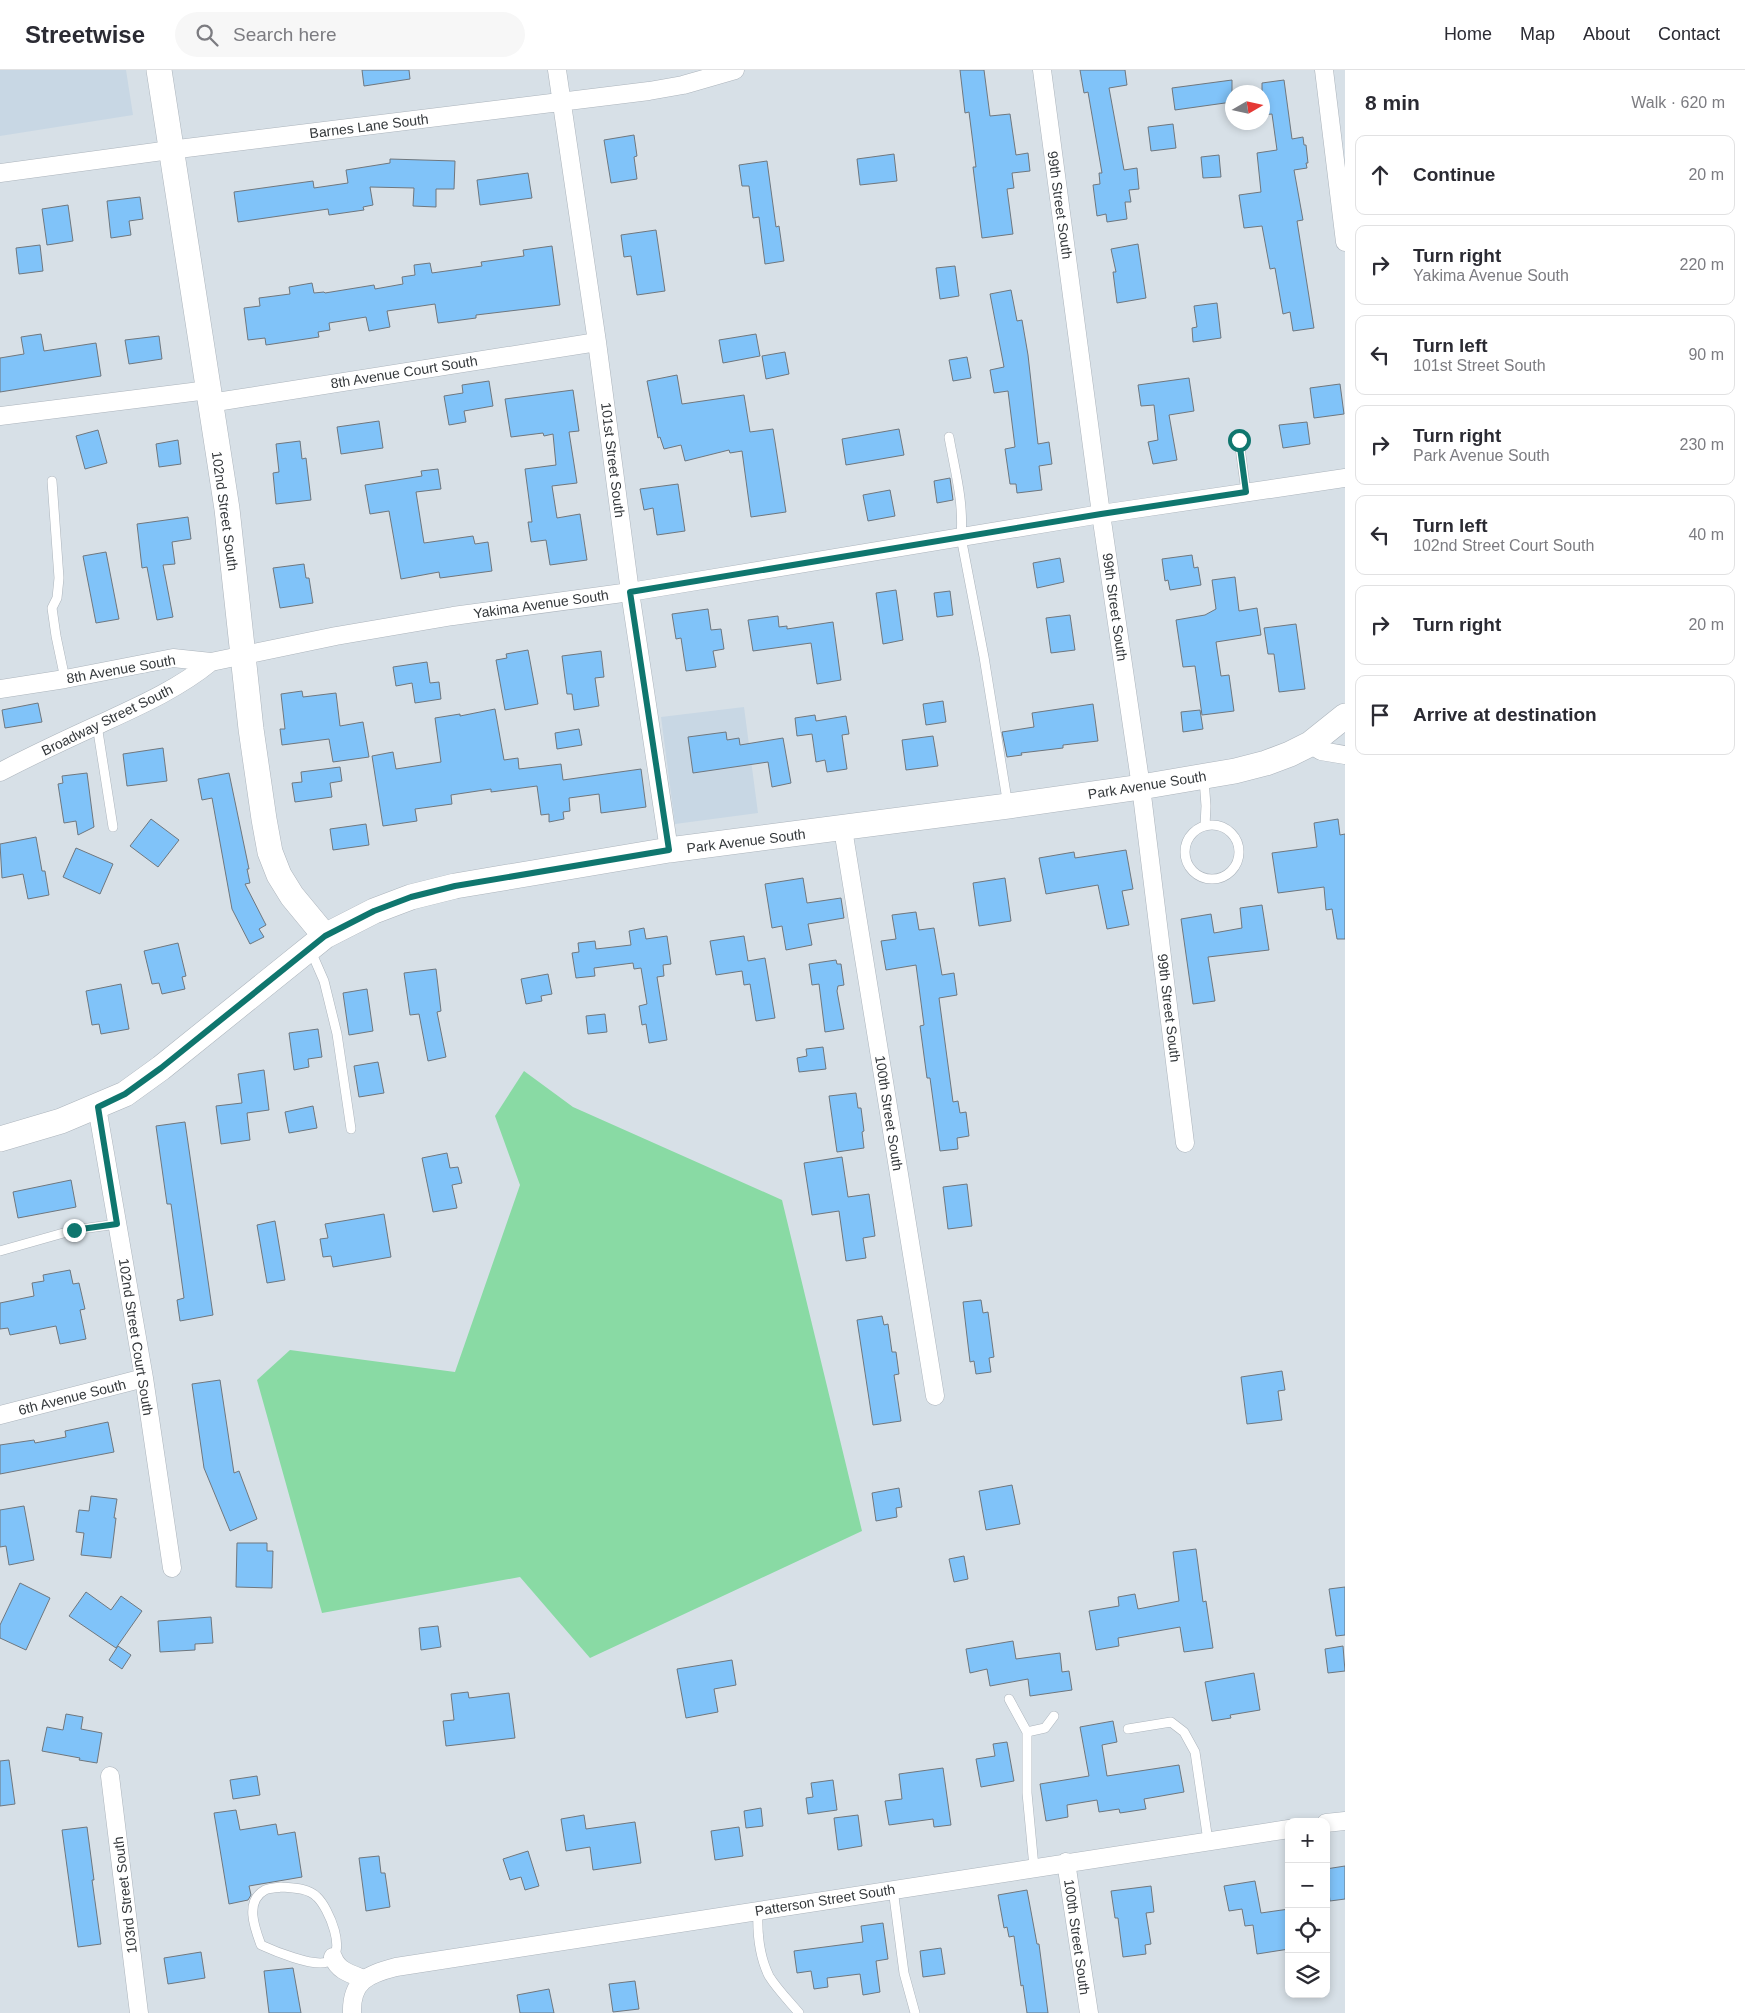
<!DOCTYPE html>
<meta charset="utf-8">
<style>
:root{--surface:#fff;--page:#f7f7f7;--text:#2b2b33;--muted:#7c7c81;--line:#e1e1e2}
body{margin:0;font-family:Arial,sans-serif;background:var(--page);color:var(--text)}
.controls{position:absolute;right:15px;bottom:15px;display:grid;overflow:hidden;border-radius:10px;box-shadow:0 2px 8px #0003}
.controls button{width:45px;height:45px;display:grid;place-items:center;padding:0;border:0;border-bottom:1px solid var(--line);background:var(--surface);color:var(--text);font:25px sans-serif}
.compass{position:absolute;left:1225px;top:15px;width:45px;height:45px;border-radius:50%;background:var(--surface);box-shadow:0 2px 8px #0003;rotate:81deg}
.stop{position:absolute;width:15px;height:15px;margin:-11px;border:4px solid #0f766e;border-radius:50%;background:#fff}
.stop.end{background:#0f766e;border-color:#fff;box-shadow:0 1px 5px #0008}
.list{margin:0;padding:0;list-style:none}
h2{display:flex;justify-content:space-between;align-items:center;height:65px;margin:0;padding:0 20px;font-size:21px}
h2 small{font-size:16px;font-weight:400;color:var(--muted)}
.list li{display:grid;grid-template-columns:32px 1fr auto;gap:15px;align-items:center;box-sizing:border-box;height:80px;margin:0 10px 10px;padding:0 10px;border:1px solid var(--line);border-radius:10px}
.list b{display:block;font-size:19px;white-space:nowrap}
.list p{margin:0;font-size:16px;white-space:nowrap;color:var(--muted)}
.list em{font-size:16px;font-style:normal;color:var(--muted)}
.icon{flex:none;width:28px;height:28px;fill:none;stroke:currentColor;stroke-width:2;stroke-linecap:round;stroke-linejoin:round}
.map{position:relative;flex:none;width:1345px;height:1943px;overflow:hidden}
header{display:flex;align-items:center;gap:30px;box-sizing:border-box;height:70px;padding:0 25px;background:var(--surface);border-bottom:1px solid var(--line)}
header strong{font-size:24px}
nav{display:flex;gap:28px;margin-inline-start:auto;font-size:18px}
.search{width:350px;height:45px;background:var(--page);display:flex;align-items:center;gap:12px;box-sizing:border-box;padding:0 18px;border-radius:28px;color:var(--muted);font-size:19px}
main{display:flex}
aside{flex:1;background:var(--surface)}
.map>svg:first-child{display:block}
.built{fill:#c8d7e4}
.green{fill:#89daa4}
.building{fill:#80c3f9;stroke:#6f777e}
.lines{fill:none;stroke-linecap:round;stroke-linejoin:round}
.lane-casing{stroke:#acb4bc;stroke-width:10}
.street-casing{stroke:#acb4bc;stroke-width:19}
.secondary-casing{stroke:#acb4bc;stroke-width:26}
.lane{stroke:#fff;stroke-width:9}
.street{stroke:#fff;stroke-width:18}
.secondary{stroke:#fff;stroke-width:25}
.route{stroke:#0f766e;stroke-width:6}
.labels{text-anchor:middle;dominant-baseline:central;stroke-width:4.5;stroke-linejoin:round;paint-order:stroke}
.street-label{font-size:14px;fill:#34383b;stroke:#fff}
</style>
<header>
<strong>Streetwise</strong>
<div class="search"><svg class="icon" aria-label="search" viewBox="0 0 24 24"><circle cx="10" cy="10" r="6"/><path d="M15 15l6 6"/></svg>Search here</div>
<nav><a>Home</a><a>Map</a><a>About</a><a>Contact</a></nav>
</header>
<main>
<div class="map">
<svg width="1345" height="1943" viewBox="0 0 1345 1943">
<rect width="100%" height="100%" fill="#d7e0e7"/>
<path class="built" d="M0,0H126L133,45L0,66Z
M744,637L758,743L675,754L661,647Z"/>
<path class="green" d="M524,1001L573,1037L782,1130L862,1461L590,1588L520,1507L322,1543L257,1310L290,1280L455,1302L520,1115L495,1046Z"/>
<path class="building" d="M362,0H409L410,9L364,16Z
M960,0H984L990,46L1010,44L1016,85L1028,83L1030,101L1012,103L1014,118L1007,119L1013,164L982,168L973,97H976L969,42L965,43Z
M1080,0H1125L1127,15L1109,18L1124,100L1137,98L1139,119L1129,120L1131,132H1125L1127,149L1107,152L1106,144L1097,146L1093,115L1100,114L1099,103H1102L1088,22L1084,23Z
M1232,10V32L1175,40L1172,18Z
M1284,10L1292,69L1303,67L1304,75H1306L1308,93H1306L1307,98L1294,100L1303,150L1297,151L1314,258L1293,261L1290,242L1283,244L1275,198L1270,199L1262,156L1244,158L1239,125L1261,122L1257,83L1277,80L1272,44L1262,45V13Z
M1173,54L1176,78L1151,81L1148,57Z
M634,65L637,86L634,87L637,109L611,113L604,70Z
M894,84L897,111L860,115L857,89Z
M1219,85L1221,107L1203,108L1201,87Z
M390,89L455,91L454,119H436V137L413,136L414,118L370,117L373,135L363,137L364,140L329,145L328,139L238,152L234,122L313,111L314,118L348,113L346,100L390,93Z
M767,91L776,157L779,156L784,191L765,194L759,147L753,148L749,116H742L739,95Z
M528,103L532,128L480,135L477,110Z
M140,127L143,149L129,151L131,165L111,168L107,131Z
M68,135L73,171L47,175L42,139Z
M656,160L665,221L637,225L631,186L624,187L621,165Z
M1138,174L1146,228L1117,233L1113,202H1116L1111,179Z
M40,175L43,201L19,204L16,178Z
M552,176L560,235L476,245V248L438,253L435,234L387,241L390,257L369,261L366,247L329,253L330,260L318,262L319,267L266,275L265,268L248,270L244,238L260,236L259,228L290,224L289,217L312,213L314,223L324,222L325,223L374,215L375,219L403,214L402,207L415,205L414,195L430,193L432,203L482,196L481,192L524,186L523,180Z
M955,196L959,226L940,229L936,198Z
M1011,220L1017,251L1022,250L1028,285L1038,374L1049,372L1052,394L1039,396L1042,420L1017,423L1016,414H1010L1005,379L1015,377L1008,321L994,323L990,300L1004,297L990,224Z
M1217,233L1221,268L1193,272L1192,258L1197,257L1194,236Z
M41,264L44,281L96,273L101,306L0,322V288L24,284L21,267Z
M756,264L760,286L723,293L719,270Z
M159,266L162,289L129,294L125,270Z
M785,282L789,304L766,309L762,286Z
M967,287L971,308L953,311L949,290Z
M677,305L682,334L744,325L750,362L773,359L786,442L751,447L742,381L730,383L729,380L685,391L681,375L664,379L660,367L658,368L647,311Z
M1189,308L1194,341L1169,345L1177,390L1153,394L1148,372L1158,370L1154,335L1141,336L1138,315Z
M489,311L493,336L464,341L466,352L449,355L444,326L463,323L462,315Z
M1340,314L1344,344L1314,348L1310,318Z
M573,320L579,361L569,362L577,413L552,416L557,448L580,444L587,490L550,495L546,470L531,472L528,452H532L525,399L556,395L553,364L544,366L543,363L511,367L505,329Z
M379,351L383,378L341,384L337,357Z
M1307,352L1310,374L1283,378L1279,355Z
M899,359L904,385L846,395L842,369Z
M98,360L107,393L85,399L76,366Z
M178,370L181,394L159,397L156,374Z
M300,371L302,389L306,388L311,430L276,434L273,403L279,402L276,374Z
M438,399L441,419L416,422L424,473L473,466L475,474L488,472L492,501L440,508L439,502L401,509L389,441L370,444L365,415L422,406L421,401Z
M950,408L953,430L937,433L934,411Z
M678,414L685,461L657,465L653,438L644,440L640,419Z
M890,420L895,446L868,451L863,425Z
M188,447L191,469L172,472L175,494L163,495L173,547L157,550L147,497L142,498L137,454Z
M106,482L119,549L96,553L83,486Z
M1192,485L1194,498L1198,497L1201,515L1170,520L1168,510L1165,511L1162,489Z
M1060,488L1064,512L1037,518L1033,493Z
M304,494L306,508H309L313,533L280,538L273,498Z
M1235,507L1239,541L1257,538L1261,565L1216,572L1221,606L1229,605L1234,641L1202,645L1195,596L1183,597L1176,550L1205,545L1216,539L1212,510Z
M896,520L903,570L883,574L876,523Z
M950,521L953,545L937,547L934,523Z
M708,539L711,560L721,559L724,579L713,581L716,597L686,601L681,568L676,569L672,544Z
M1070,545L1075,580L1051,583L1046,548Z
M778,546L779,557L787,556V559L833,552L841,610L817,614L811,573L753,581L748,550Z
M1296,554L1305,619L1279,622L1274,584H1268L1264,558Z
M528,580L538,634L505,640L496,590L507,588L506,584Z
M601,581L604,607L595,608L599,636L574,640L572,624H567L562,586Z
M427,592L430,613L439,612L441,629L415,633L412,613L396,616L393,597Z
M302,621L303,627L336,623L340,656L363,652L369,687L333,692L329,669L282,675L280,659H285L281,624Z
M943,631L946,652L926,655L923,634Z
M38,633L42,652L5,658L2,640Z
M1093,634L1098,671L1063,675V678L1021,683L1022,685L1007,687L1002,662L1034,657L1032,643Z
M495,639L504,690L518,688L519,699L561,694L563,710L641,699L646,737L601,743L599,724L569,728L570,741L563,742L564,749L549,752V744L541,745L537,716L491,722V719L451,725L452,734L415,739L417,751L383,756L372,686L393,682L396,699L441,692L435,648L460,644V646Z
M1200,640L1203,659L1183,662L1181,642Z
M815,645L816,651L846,646L849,664L842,665L847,699L827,702L825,690L816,692L812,664L797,666L795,648Z
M579,659L582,675L557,679L555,663Z
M726,662L727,670L739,668L740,675L783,668L791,713L772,717L768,692L693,703L688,667Z
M933,666L938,696L906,700L902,670Z
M163,678L167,711L127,716L123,684Z
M340,697L342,711L330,713L332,727L295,732L292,713L302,712L301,702Z
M87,703L94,757L78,765L76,751L64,753L58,714L63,713L62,706Z
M229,703L249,799H247L250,813L245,814L266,855L259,859L264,867L250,874L232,839L212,728L202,730L198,709Z
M151,749L179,770L158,797L130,776Z
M1338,749L1340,765L1345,764V869H1337L1332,839L1326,840L1324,817L1278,823L1272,783L1317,777L1314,753Z
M366,754L369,775L333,780L330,759Z
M36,767L42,801H45L49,825L28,829L23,804L2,808L0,774Z
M76,778L113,794L100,824L63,807Z
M1126,780L1133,819L1122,821L1129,855L1107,859L1098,815L1046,824L1039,788L1074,782L1075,788Z
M803,808L807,833L841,828L844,848L808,854L812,875L786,880L782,856L772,858L765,814Z
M1005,808L1011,851L979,856L973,813Z
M1262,835L1269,880L1208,887L1215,931L1193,934L1181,849L1211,844L1214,863L1242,858L1240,838Z
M916,842L919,860L934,858L942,905L954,903L957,925L939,928L953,1032L958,1031L960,1043L966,1042L969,1066L957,1068L958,1079L940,1081L930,1008H927L920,956L924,955L916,895L886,900L881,871L896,869L892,845Z
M644,858L646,869L667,866L671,894L663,895L664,906L657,907L667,970L649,973L646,954L642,955L639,936L647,934L641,898L634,899L633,893L594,898L595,906L576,908L572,883L579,882L578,873L595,871L596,879L631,875L629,861Z
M744,866L748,891L765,888L775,948L756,951L750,914L744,915L742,901L716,905L710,871Z
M178,873L186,906L182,907L185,919L162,924L159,913L152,914L144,881Z
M836,890L837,894H841L844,915L838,916L837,921L844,959L825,962L819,914L812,915L809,894Z
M436,899L441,941L437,942L446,987L428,991L419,944L410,945L404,903Z
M548,904L552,924L541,926L542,931L526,934L521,909Z
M121,914L129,959L101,964L99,954L92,955L86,921Z
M367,919L373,961L349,965L343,923Z
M605,944L607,962L588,964L586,946Z
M318,959L322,987L308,989L309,997L294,1000L289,963Z
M823,977L826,999L799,1002L797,988L807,986L806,979Z
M378,992L384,1023L359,1027L354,996Z
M264,1000L269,1040L247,1043L250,1070L221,1074L216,1036L242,1033L238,1004Z
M856,1023L858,1038H861L864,1061L862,1062L864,1078L837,1082L829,1026Z
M313,1036L317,1058L289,1063L285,1042Z
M185,1052L213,1245L180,1251L177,1230L184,1228L171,1134H167L156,1056Z
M447,1083L450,1098L458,1097L462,1113L452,1115L457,1138L433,1142L422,1088Z
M842,1087L848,1127L869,1124L875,1166L863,1168L866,1188L846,1191L839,1141L812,1145L804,1093Z
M71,1110L76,1137L18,1148L13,1122Z
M967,1114L972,1156L948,1159L943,1117Z
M384,1144L391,1187L333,1197L331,1186L323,1187L320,1169L328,1168L325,1154Z
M275,1151L285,1210L267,1213L257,1155Z
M70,1200L73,1214L79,1213L85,1239L80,1240L86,1269L60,1274L56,1256L10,1265L8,1258L0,1259V1233L34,1226L32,1213L44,1211L43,1205Z
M981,1230L983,1243L988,1242L994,1287L989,1288L991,1302L976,1304L974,1291L970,1292L963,1232Z
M882,1246L884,1255L888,1254L892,1282H896L899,1304L894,1305L901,1351L873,1355L857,1250Z
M1282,1301L1285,1320L1278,1321L1282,1350L1247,1354L1241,1307Z
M220,1310L234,1403L239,1401L257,1449L230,1461L204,1398L192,1314Z
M108,1352L114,1382L0,1404V1375L34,1370L35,1373L66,1367L65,1361Z
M1012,1415L1020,1454L986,1460L979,1421Z
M899,1418L902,1437L896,1438L897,1447L876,1451L872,1423Z
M91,1426L117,1429L114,1448H116L111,1488L81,1485L84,1463L76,1462L79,1440L89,1441Z
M24,1436L34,1490L9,1495L6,1476L0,1477V1440Z
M237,1473H267V1481H273L272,1518L236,1517Z
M1196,1479L1203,1532L1206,1531L1213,1578L1184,1582L1180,1557L1118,1568L1119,1576L1096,1580L1089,1541L1119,1536L1118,1527L1135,1524L1138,1539L1179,1531L1173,1482Z
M964,1486L968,1509L954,1512L949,1489Z
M20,1513L50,1528L26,1580L0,1568V1555Z
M1345,1517V1565L1336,1566L1329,1519Z
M86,1522L111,1540L121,1526L142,1541L116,1578L69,1546Z
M211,1547L213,1573L195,1574V1580L160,1582L158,1551Z
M438,1556L441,1577L421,1580L419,1558Z
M1013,1571L1016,1589L1060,1583L1062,1602L1069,1601L1072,1620L1030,1626L1028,1609L990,1616L987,1599L970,1603L966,1579Z
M118,1576L131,1585L122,1599L109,1590Z
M1343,1576L1345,1601L1328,1603L1325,1579Z
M732,1590L736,1615L714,1619L718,1642L686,1648L677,1599Z
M1254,1603L1260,1640L1230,1645L1231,1648L1212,1651L1205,1612Z
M468,1622L469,1628L509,1623L515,1668L446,1676L443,1651L454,1650L451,1624Z
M66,1644L83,1647L81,1659L102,1663L97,1693L79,1690L80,1688L42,1681L47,1657L63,1660Z
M1113,1651L1117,1672L1102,1675L1107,1706L1179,1695L1184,1722L1144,1729L1146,1739L1120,1743L1119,1739L1099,1742L1097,1730L1067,1735L1068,1747L1046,1751L1040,1714L1089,1706L1080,1657Z
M1007,1672L1014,1711L981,1717L976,1689L995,1686L993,1674Z
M9,1690L15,1734L0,1736V1691Z
M943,1698L951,1755L934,1757L933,1749L889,1755L885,1731L902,1729L899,1704Z
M257,1706L260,1725L233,1729L230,1710Z
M833,1710L837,1740L808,1744L806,1728L813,1727L811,1713Z
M761,1738L763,1756L746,1758L744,1741Z
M236,1740L240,1760L276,1754L278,1765L295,1762L302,1807L249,1816L251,1825L248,1830L229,1834L214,1743Z
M584,1745L586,1759L635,1752L641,1793L593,1800L590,1777L566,1781L561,1749Z
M858,1745L862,1776L838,1780L834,1748Z
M87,1757L94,1810H92L101,1874L78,1877L62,1760Z
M739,1757L743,1786L715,1790L711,1761Z
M528,1781L539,1816L525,1820L521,1807L510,1810L503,1789Z
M379,1786L381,1803H385L390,1837L366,1841L359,1788Z
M1345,1796V1829L1330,1831L1326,1799Z
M1255,1811L1261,1843L1289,1839V1879L1257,1884L1253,1855L1245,1856L1242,1839L1229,1841L1224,1816Z
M1151,1816L1154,1842L1146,1843L1151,1874L1145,1875L1146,1884L1123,1887L1118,1848H1115L1111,1821Z
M1027,1820L1037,1874H1039L1048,1943H1027L1023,1915L1021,1916L1014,1866L1009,1867L1007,1857L1004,1858L998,1825Z
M883,1853L888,1889L876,1891L880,1922L863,1925L860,1904L827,1908L828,1917L814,1919L811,1901L797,1903L794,1881L863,1872L861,1856Z
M941,1878L945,1904L923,1907L920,1881Z
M201,1882L205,1908L168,1914L164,1888Z
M293,1898L301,1943H269L264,1901Z
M635,1911L639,1939L613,1942L609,1914Z
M549,1919L554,1943H520L517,1925Z"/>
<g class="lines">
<g class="lane-casing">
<path id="lane" d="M949,367C955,401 964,432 961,467L984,587L1008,736
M1239,370L1246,422
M52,411L59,508L57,528L52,538L56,566L65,609
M97,655L113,757
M1204,709L1206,736L1205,756
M1185 782a27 27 0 1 1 54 0a27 27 0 1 1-54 0Z
M310,879L324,911L337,964L351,1059
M0,1181L74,1160L117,1154
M1009,1629L1027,1662
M1128,1659L1171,1652L1184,1662L1195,1682L1208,1771
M1034,1797L1027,1723V1662L1045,1658L1054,1646
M281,1817C293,1818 308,1818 317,1827C328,1837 349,1884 327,1892C313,1897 274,1881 261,1875C255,1859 244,1831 265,1820C269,1818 276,1818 281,1817Z
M893,1819L904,1903L915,1943
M758,1840C757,1862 759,1886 769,1906C777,1919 789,1931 799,1943"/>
</g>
<g class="street-casing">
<path id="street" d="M557,0L597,272L630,522L669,780
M1042,0L1101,444L1141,717L1185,1073
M1324,0L1345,172
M0,103L170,80L649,21L683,15L735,0
M210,333L597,272
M0,346L208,320
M0,619L65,609L173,588L211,592L336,566L453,546L630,522L1101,444L1345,408
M1310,674L1321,681L1345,685
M0,702C33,685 67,669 100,654C139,636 178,619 211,592
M843,759L935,1326
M97,1037L144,1308L172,1498
M0,1345L144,1308
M110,1706L139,1943
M1326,1753L1345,1751
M1066,1792L1089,1943
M333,1887C338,1901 351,1904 364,1909
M352,1943C351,1911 368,1904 396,1897L1289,1759"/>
</g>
<g class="secondary-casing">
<path id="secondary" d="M159,0L227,439L251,659L264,749L270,782L279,805L292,826L325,866
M0,1069L61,1051L125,1024L161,998L325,866L374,841L411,827L455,816L669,780L1008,736L1141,717L1235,701L1266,693L1290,684L1310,674L1345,646"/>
</g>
<use href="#lane" class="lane"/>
<use href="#street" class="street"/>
<use href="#secondary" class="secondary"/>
</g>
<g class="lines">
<path class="route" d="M74,1160L117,1154L98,1037L125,1024L161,998L325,866L374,841L411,827L455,816L669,780L630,522L1101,444L1246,422L1239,370"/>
</g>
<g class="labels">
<g class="street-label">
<text transform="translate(369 56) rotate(-7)">Barnes Lane South</text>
<text transform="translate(1060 135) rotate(82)">99th Street South</text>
<text transform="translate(404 302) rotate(-9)">8th Avenue Court South</text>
<text transform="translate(613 390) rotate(83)">101st Street South</text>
<text transform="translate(225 441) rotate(82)">102nd Street South</text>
<text transform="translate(541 534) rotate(-8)">Yakima Avenue South</text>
<text transform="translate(1115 537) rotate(82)">99th Street South</text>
<text transform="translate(121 599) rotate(-10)">8th Avenue South</text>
<text transform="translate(107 650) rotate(-26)">Broadway Street South</text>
<text transform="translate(1147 715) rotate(-9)">Park Avenue South</text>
<text transform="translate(746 771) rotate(-7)">Park Avenue South</text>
<text transform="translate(1169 938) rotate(83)">99th Street South</text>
<text transform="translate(889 1043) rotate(81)">100th Street South</text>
<text transform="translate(136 1267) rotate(81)">102nd Street Court South</text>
<text transform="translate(72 1327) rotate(-14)">6th Avenue South</text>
<text transform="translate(125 1825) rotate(-97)">103rd Street South</text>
<text transform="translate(825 1830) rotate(-9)">Patterson Street South</text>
<text transform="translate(1077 1867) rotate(82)">100th Street South</text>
</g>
</g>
</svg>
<div class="controls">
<button>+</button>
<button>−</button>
<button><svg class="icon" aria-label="locate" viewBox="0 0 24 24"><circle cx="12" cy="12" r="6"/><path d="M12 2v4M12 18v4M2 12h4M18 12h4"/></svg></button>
<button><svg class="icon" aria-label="layers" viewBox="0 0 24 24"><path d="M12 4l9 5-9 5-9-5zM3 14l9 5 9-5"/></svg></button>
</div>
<svg class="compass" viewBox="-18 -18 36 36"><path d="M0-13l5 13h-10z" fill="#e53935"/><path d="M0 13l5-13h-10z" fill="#7c7c81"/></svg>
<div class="stop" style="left:1239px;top:370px"></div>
<div class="stop end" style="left:74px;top:1160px"></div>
</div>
<aside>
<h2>8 min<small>Walk · 620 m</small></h2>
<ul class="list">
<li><svg class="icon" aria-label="ahead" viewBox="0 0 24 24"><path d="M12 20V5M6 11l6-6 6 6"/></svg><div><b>Continue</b></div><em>20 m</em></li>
<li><svg class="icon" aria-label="right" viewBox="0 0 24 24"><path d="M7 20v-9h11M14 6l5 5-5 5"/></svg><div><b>Turn right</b><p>Yakima Avenue South</p></div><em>220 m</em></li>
<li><svg class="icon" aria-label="left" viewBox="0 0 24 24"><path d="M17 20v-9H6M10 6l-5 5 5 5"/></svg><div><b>Turn left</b><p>101st Street South</p></div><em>90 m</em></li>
<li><svg class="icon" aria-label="right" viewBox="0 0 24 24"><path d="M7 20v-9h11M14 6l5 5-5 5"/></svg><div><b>Turn right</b><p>Park Avenue South</p></div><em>230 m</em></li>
<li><svg class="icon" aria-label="left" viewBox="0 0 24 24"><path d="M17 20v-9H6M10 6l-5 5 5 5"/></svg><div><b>Turn left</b><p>102nd Street Court South</p></div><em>40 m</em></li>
<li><svg class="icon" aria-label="right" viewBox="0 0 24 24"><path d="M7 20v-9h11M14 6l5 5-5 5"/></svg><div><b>Turn right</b></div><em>20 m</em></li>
<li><svg class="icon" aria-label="arrive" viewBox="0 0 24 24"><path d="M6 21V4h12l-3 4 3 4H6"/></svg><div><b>Arrive at destination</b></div></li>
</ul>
</aside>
</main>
